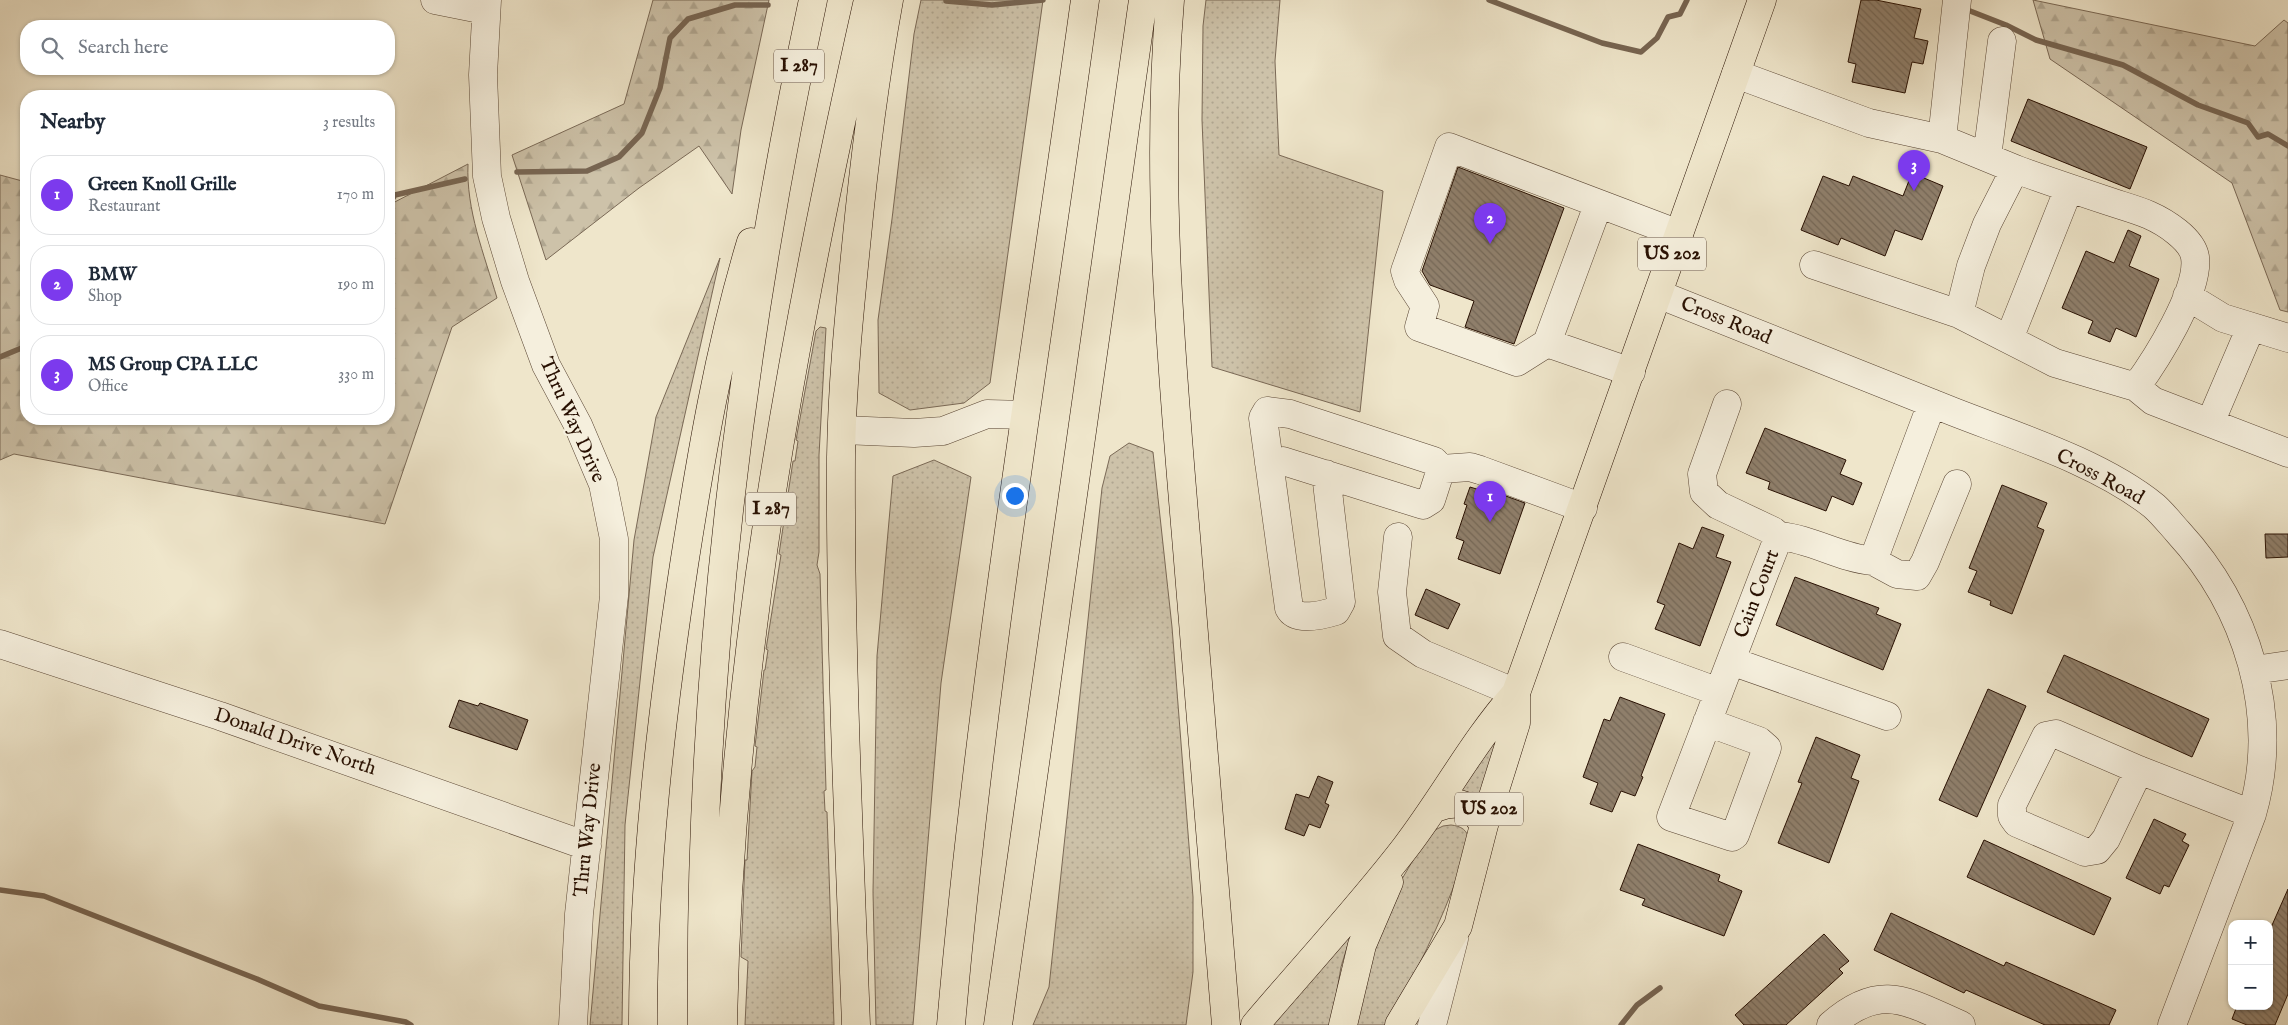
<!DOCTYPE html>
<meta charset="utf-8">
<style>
:root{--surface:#fff;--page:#f6f6f7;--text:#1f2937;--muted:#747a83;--line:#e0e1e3;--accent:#7c3aed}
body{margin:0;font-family:"IM FELL English",serif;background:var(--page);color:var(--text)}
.controls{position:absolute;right:15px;bottom:15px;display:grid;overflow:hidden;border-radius:10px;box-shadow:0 1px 4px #0004}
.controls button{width:45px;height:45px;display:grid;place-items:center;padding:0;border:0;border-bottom:1px solid var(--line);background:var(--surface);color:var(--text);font:25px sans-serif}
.you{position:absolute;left:1014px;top:495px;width:18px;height:18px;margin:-12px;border:4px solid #fff;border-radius:50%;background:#1a73e8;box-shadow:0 0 0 8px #1a73e833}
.badge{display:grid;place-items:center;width:32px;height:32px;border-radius:50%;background:var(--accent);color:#fff;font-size:16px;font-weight:700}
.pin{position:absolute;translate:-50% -41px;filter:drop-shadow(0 1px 2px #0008)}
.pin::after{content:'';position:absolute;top:26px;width:18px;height:15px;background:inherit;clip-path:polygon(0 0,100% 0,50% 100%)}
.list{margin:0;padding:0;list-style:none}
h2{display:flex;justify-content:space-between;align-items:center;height:65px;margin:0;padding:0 20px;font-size:21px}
h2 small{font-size:16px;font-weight:400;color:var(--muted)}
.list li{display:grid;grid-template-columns:32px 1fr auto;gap:15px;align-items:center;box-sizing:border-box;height:80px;margin:0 10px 10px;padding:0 10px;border:1px solid var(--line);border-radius:20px}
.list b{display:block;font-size:19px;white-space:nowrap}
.list p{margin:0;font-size:16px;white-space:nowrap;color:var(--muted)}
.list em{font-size:16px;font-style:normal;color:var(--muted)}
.icon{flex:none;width:28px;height:28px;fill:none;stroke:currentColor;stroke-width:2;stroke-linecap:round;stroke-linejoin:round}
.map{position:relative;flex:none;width:2288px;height:1025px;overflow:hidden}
.search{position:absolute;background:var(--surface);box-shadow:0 1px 4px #0004;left:20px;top:20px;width:375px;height:55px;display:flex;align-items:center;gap:12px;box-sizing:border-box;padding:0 18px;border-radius:20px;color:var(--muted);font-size:19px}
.panel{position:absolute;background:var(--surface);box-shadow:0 1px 4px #0004;left:20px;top:90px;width:375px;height:335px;border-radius:20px}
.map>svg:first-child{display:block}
.grass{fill:url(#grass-dots);stroke:#7a6956}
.forest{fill:url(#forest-firs);stroke:#7a6956}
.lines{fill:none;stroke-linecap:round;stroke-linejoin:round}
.stream{stroke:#776552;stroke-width:5.5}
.building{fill:url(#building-back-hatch);stroke:#281002}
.minor-casing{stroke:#5a4634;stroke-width:29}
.highway-casing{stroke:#281002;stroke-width:29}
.minor{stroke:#f5efdd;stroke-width:28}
.highway{stroke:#efe6cb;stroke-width:28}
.labels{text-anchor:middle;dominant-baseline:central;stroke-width:4.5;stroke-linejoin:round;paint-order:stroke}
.shield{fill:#f5efdd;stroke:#665344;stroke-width:1}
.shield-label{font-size:19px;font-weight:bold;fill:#281002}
.street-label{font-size:20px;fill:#281002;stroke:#f5efdd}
</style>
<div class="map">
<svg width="2288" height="1025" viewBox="0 0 2288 1025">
<defs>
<pattern id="grass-dots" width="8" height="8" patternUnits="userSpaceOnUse" patternTransform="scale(1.25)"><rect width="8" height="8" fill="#cdc2a9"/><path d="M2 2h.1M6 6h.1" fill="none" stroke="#b0a690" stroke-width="1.8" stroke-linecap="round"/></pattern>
<pattern id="forest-firs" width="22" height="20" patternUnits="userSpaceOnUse" patternTransform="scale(1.25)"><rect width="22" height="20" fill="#cdc2a9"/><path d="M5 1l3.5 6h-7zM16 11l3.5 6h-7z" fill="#b0a690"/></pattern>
<pattern id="building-back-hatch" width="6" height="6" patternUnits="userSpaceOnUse" patternTransform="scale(1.25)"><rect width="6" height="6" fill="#8f7f6b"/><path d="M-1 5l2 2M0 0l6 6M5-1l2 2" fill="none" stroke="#756756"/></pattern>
</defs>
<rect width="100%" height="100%" fill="#efe6cb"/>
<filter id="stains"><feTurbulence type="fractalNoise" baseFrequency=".004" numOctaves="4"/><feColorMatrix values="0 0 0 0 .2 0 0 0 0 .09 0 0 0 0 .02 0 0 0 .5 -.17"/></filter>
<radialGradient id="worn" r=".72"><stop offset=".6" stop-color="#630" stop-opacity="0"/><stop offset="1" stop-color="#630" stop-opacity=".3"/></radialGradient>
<path class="grass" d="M921,0H1043L990,383L964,403L910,410L879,393L878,320L892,219L914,34Z
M1206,0H1280L1275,61L1279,155L1383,191L1360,412L1212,367L1202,120L1203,26Z
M720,258L653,557L625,825L622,1025H590L634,540L656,417Z
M820,327L826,328L819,455V552L817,565L820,574L826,790L824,791L825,811L827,812L834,1025H745L748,961L741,957L745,860H747L752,771L755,767L757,747L755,746L764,670H765L768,650L766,649L781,555L779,554L793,461H795L798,441L796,440L816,331Z
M1129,443L1153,452L1172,627L1193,897V972L1186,1025H1033L1049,987L1102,488L1110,456Z
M934,460L971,477L941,683L913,1025H876L873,892L877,656L893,476Z
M1500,726L1481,800L1459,793Z
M1451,825C1461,826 1468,830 1469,841C1470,849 1463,861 1460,869C1441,924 1415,974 1387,1025H1352L1355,999L1399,884L1429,833L1443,826Z
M1351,934L1341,967L1331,1025H1273V1022Z"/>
<path class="forest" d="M653,0H769L741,130L732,194L699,146L639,188L546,260L512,155L624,104Z
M2033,0L2255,46L2284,20L2288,23V312L2280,310L2232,183L2050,59Z
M468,164C466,210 484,254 497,298L452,327L385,524L14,454L0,460V175L26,182V419H389V205Z"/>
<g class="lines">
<path class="stream" d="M1489,0L1602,43L1641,52L1657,38L1668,17L1680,14L1687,0
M946,1L992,5L1043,0
M1965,9L2006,25L2036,40L2123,65L2198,105L2248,123L2258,137L2268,134L2288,146
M517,172L587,171L619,157L642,133L660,88L670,38L688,19L735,5H768
M389,204L395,195L465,179
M0,357L24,347L26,343
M0,890L44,896L257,979L319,1006L406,1022L411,1025
M1621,1025L1637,1005L1660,988"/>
</g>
<path class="building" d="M1861,0H1876L1921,9L1914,38L1928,41L1923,64L1912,62L1905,93L1852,82L1856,64L1848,62Z
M2028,99L2147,147L2130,189L2011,141Z
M1458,167L1564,208L1514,344L1465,327L1474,301L1430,285L1422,271Z
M1912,173L1943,186L1922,240L1895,230L1885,256L1841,238L1838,245L1801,230L1823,176L1849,186L1853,176L1903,196Z
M2128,230L2141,236L2129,266L2159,279L2136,337L2116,328L2110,342L2088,333L2093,321L2062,308L2086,251L2114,263Z
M1765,428L1846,460L1840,474L1862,483L1853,505L1832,496L1826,511L1768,489L1770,482L1746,473Z
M2002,485L2047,503L2037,527L2044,530L2012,614L1990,605L1991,601L1968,592L1977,571L1969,568Z
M1470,487L1483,491L1484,488L1525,503L1500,574L1458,559L1464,541L1456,538L1467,505L1464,504Z
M1702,527L1724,535L1716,557L1731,562L1700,646L1655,629L1665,605L1657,602L1679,543L1693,549Z
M2265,534H2288V557L2266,558Z
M1795,577L1879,608L1876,614L1901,624L1883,670L1776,625Z
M1426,589L1460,604L1448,629L1415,615Z
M2064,655L2209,719L2192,757L2047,692Z
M1988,689L2026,706L1977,817L1939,800Z
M1620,697L1665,714L1641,776L1643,777L1635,796L1621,791L1612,812L1590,804L1598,783L1583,777L1604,719L1610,721Z
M459,700L478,706L480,703L528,720L517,750L449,727Z
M1816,737L1860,755L1851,778L1859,781L1829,863L1778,843L1802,783L1798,782Z
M1318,776L1333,782L1325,803L1329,805L1320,828L1309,824L1304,836L1285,829L1296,794L1309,798Z
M2154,819L2186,834L2182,841L2189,845L2169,887L2164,885L2160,894L2126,878Z
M1984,840L2111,898L2094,935L1967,877Z
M1638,844L1720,875L1718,881L1742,891L1724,936L1642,905L1645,899L1620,890Z
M2288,889V994L2275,1025H2247L2232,1019L2237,1006H2269V932Z
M1891,913L2004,966L2006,962L2116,1010L2109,1025H2045L1966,990L1964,993L1874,950Z
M1824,934L1849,961L1839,969L1843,973L1786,1025H1744L1735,1015Z"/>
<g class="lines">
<g class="minor-casing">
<path id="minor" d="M435,0L485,10
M487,0L483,75L487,176L496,218L515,281L546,365L578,425L603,484L614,539V596L579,914L573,1025
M1736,74L1869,123L1942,139L2015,169
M1942,139L1957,0
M1987,157L2002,41
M2015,169C2045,180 2075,190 2105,200C2119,205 2135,209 2149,215C2165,222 2192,239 2195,257C2200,291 2155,361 2136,387L2055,363L1959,314L1971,266L1987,224Z
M1598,205L1547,343L1517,362L1419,327L1425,306L1408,280L1405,271L1449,147L1679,234
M1814,265L1959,314
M1658,294C1757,333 1855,373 1954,412C2018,437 2101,463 2154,506C2162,513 2170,523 2178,532C2247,607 2281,714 2252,814L2172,1025
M2187,296L2223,318L2288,338
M2009,339L2069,188
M1547,343L1631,372
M2136,387L2153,401L2288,453
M1727,404L1702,474L1704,492L1718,505L1773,531L1779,536
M2210,423L2251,327
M843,430L914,433L943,431L987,414L1024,415
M1269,463L1283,461L1423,505L1431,500L1441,469
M1326,474L1341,602L1336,611C1323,615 1296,622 1289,608L1263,418L1267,411L1290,414L1434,461L1441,469L1470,467L1480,470L1583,508
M1398,537L1392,592L1397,636L1423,654L1516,693
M1873,561L1897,574L1917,576L1925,562L1957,484
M0,644L220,716L587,846
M1623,657L1719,692
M1731,661L1887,716
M2254,670L2288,665
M1707,722L1759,741L1767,748L1735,835L1732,837L1671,817L1764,574L1779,536C1812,539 1840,558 1873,561L1932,403
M2139,770L2106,839L2097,850L2085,852L2017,823L2012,816V805L2046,736L2056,734L2139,770L2252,814
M1432,1025L1454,939
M1831,1025C1881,981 1908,1002 1961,1025"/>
</g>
<g class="highway-casing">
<path id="highway" d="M1170,0C1155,178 1171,359 1186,536C1200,699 1213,862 1226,1025
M1435,808C1460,799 1470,804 1484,825
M643,1025C643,871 661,717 684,565C701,456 719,348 751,242
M702,1025C698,679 741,337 813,0
M723,1025C729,680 792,336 868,0
M856,1025C849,836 840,646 841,457C842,386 849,316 856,246C864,163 874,82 889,0
M951,1025C981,681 1038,341 1085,0
M998,1025L1143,0
M1255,1025C1305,966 1358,909 1405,848C1444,797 1474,740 1516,693
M1343,1025L1362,945L1389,882
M1399,1025L1458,926L1484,825L1516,723V693L1762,0"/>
</g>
<use href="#minor" class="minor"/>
<use href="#highway" class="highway"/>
</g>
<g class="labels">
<g class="shield">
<rect x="774" y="49.5" width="50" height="33" rx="4"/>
<rect x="1638" y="237.5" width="68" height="33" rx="4"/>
<rect x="746" y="492.5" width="50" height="33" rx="4"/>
<rect x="1455" y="792.5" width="68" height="33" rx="4"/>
</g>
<g class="shield-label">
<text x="799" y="66">I 287</text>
<text x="1672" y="254">US 202</text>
<text x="771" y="509">I 287</text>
<text x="1489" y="809">US 202</text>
</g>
<g class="street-label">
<text transform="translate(1726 321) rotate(22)">Cross Road</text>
<text transform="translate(572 420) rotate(66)">Thru Way Drive</text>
<text transform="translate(2100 477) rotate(28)">Cross Road</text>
<text transform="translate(1757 594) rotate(-69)">Cain Court</text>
<text transform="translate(295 742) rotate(19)">Donald Drive North</text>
<text transform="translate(588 830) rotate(-84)">Thru Way Drive</text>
</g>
</g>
<rect width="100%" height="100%" filter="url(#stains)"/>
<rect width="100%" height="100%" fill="url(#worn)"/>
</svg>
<div class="controls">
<button>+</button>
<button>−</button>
</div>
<div class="you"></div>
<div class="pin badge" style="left:1490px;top:522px">1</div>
<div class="pin badge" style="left:1490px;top:244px">2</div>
<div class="pin badge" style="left:1914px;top:191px">3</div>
<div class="search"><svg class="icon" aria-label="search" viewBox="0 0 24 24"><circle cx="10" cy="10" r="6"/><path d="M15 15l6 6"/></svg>Search here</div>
<section class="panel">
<h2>Nearby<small>3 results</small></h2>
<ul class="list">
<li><span class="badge">1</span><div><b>Green Knoll Grille</b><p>Restaurant</p></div><em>170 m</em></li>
<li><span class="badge">2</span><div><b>BMW</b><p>Shop</p></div><em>190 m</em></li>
<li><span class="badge">3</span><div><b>MS Group CPA LLC</b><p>Office</p></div><em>330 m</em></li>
</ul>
</section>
</div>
